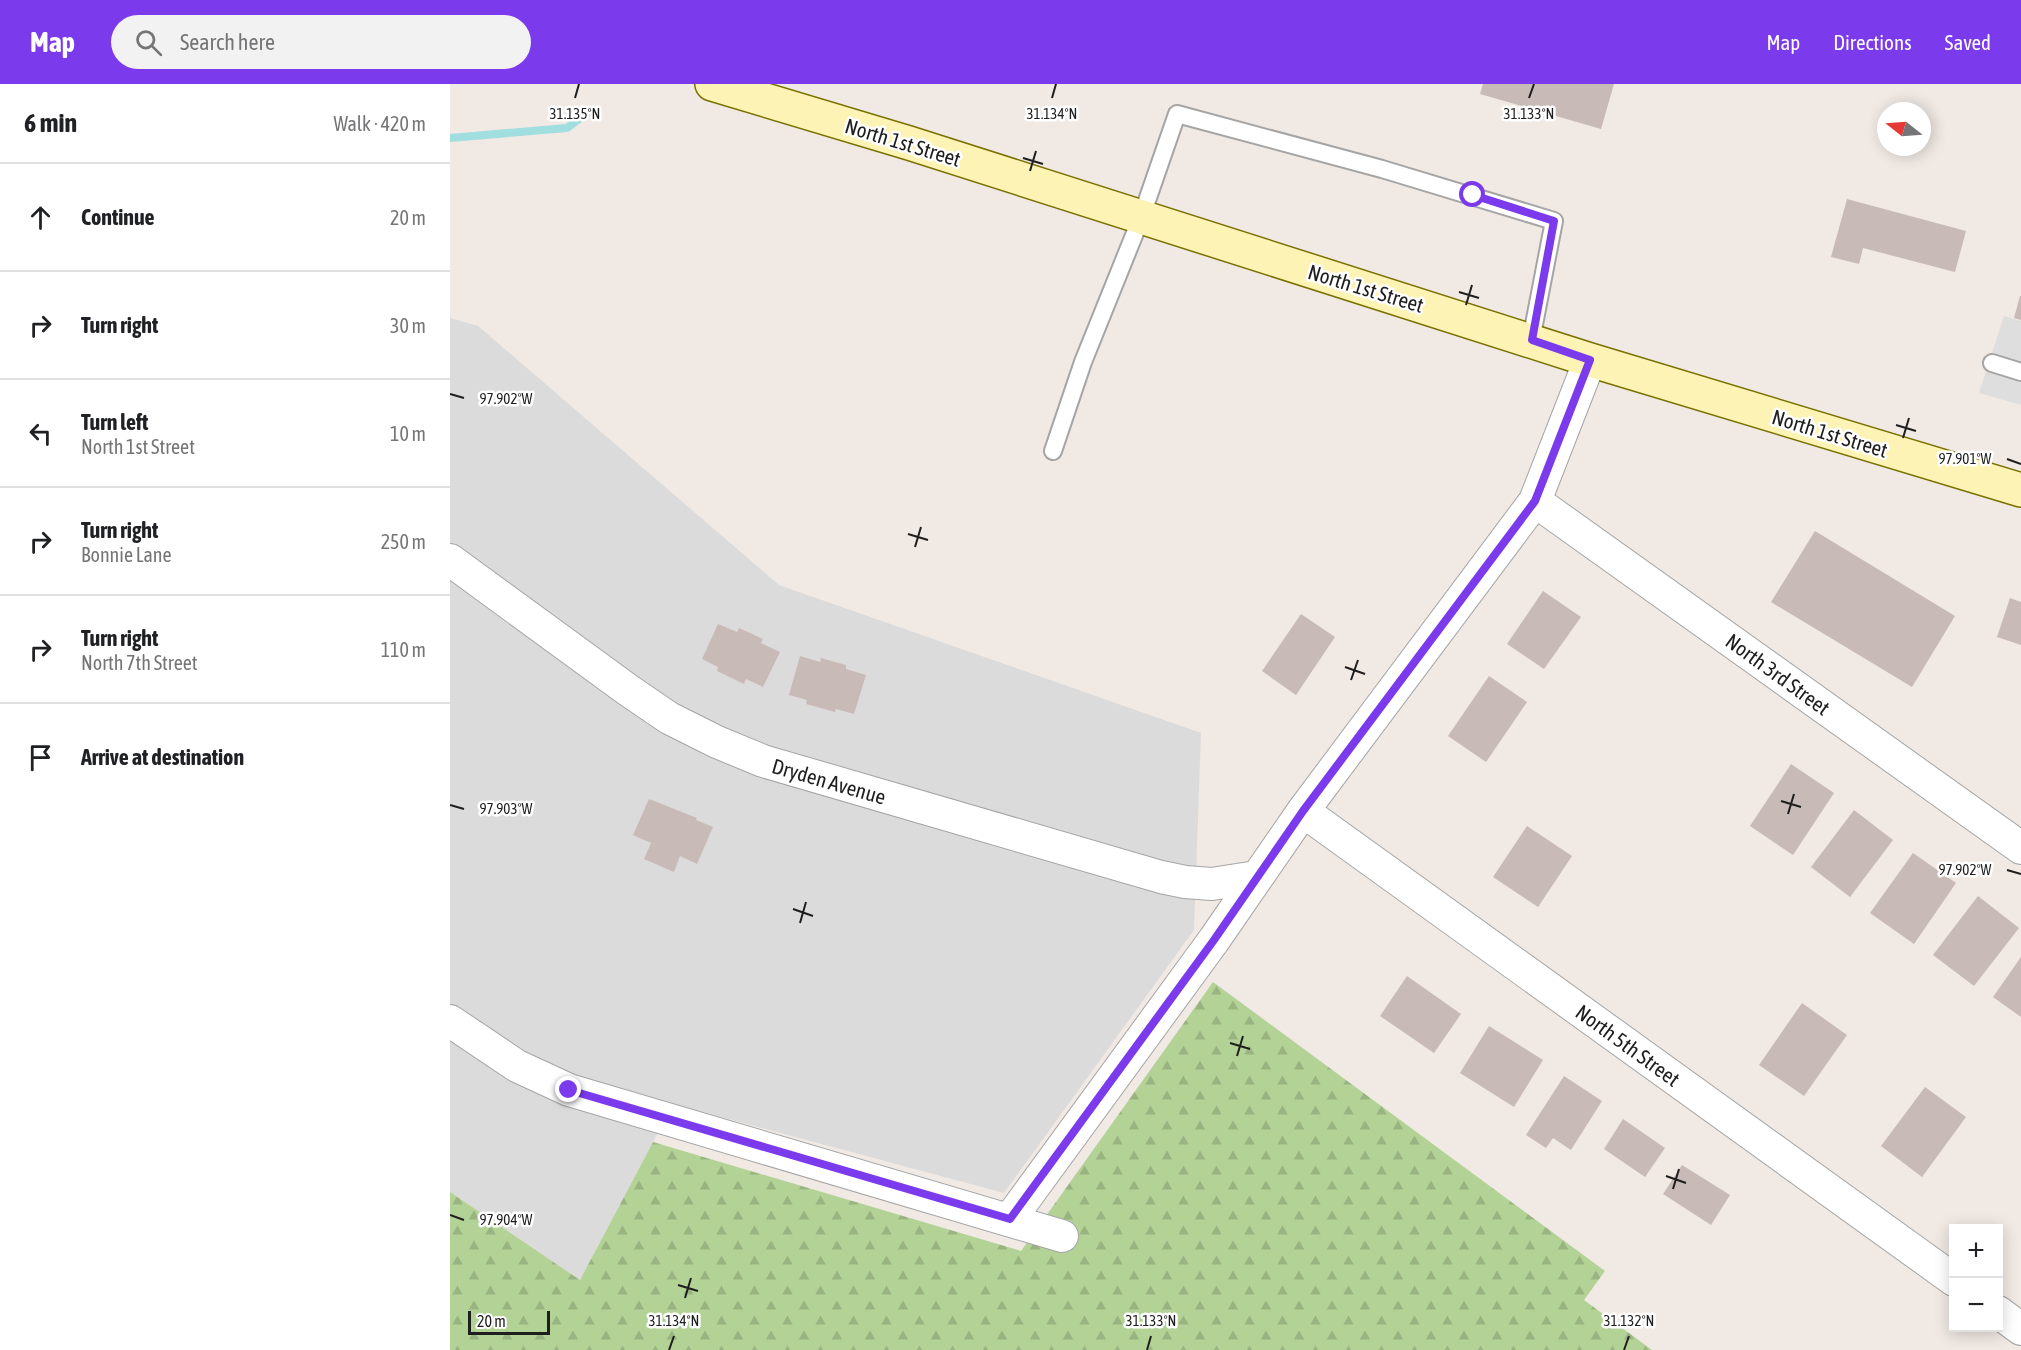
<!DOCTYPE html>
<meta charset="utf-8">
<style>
:root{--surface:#fff;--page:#f2f2f2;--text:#202124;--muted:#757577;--line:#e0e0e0;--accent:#7c3aed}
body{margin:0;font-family:"Asap Condensed",sans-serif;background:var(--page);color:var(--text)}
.controls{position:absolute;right:18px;bottom:18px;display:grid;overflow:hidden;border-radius:0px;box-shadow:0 3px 15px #0003}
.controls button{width:54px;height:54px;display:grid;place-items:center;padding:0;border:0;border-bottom:2px solid var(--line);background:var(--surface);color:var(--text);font:30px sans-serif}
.compass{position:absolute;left:1427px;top:18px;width:54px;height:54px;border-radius:50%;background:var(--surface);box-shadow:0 3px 15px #0003;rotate:287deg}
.scale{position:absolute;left:18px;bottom:15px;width:82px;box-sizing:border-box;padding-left:6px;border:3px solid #1e1e1e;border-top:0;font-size:16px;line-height:21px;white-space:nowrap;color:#1e1e1e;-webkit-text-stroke:4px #fff;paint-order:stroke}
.stop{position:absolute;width:18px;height:18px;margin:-14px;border:4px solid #7c3aed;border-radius:50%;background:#fff}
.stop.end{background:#7c3aed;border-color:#fff;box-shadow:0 2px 6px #0008}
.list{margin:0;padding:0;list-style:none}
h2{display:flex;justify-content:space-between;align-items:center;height:78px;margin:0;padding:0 24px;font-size:26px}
h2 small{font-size:20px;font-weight:400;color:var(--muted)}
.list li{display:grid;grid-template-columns:39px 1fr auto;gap:18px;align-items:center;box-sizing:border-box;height:108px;padding:0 24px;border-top:2px solid var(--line)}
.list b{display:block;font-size:22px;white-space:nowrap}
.list p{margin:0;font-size:20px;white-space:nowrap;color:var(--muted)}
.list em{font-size:20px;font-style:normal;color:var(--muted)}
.icon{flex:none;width:33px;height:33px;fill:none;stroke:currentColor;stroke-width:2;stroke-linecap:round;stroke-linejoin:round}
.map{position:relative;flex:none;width:1571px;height:1266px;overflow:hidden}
header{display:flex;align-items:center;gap:36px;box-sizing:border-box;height:84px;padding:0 30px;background:var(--accent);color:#fff}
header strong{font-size:28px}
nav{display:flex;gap:33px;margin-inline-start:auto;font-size:21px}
.search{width:420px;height:54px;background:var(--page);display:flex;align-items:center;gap:15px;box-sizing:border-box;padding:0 21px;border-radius:33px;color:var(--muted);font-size:22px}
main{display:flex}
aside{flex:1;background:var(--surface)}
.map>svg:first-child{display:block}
.residential{fill:#dcdbdb}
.forest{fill:url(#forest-firs)}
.parking{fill:#dedede}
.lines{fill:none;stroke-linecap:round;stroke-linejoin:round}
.stream{stroke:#a1dee0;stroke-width:8}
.building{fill:#c8bab7}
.service-casing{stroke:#a5a5a5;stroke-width:20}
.minor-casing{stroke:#a5a5a5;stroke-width:34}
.secondary-casing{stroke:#7a7000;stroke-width:36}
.service{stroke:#fff;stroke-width:16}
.minor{stroke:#fff;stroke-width:32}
.secondary{stroke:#fdf3b4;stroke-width:33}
.route{stroke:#7c3aed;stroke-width:8}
.ticks{fill:none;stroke:#1e1e1e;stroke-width:2}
.labels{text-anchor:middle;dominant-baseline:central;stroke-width:5;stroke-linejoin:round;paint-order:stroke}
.street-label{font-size:21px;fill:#1e1e1e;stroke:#fff}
.ticks-label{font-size:15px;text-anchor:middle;fill:#1e1e1e;stroke:#fff;stroke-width:5;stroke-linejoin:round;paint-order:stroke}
</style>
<header>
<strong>Map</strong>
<div class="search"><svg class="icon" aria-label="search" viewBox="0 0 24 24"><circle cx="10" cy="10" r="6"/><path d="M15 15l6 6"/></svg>Search here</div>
<nav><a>Map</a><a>Directions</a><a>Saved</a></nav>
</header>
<main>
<aside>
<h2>6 min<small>Walk · 420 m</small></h2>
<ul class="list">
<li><svg class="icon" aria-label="ahead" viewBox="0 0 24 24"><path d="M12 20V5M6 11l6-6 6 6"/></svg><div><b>Continue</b></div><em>20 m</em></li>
<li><svg class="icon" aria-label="right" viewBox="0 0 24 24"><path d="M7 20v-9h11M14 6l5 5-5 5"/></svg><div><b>Turn right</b></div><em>30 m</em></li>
<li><svg class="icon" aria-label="left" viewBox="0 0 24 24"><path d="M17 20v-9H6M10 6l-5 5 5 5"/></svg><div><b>Turn left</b><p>North 1st Street</p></div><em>10 m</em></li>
<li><svg class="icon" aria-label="right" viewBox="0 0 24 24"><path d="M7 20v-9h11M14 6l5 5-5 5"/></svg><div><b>Turn right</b><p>Bonnie Lane</p></div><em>250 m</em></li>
<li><svg class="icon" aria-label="right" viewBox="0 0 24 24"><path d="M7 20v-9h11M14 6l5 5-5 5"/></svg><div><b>Turn right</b><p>North 7th Street</p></div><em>110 m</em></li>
<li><svg class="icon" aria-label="arrive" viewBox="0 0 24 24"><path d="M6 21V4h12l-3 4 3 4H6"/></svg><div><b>Arrive at destination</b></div></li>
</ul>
</aside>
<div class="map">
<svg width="1571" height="1266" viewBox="0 0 1571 1266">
<defs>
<pattern id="forest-firs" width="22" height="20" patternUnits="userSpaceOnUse" patternTransform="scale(1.5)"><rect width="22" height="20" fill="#b3d296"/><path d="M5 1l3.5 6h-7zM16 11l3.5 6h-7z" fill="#9ab481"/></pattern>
</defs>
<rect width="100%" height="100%" fill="#f0e9e4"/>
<path class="residential" d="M0,234L28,242L329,501L751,649L744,846L554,1109L223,1020L130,1196L0,1108Z"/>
<path class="forest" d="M763,898L1155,1187L1134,1216L1202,1266H0V1108L130,1196L203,1058L571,1167Z"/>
<path class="parking" d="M1554,232L1571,237V321L1529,309Z"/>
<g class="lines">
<path class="stream" d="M0,54L117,44L137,29"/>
</g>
<path class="building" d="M1033,0H1164L1151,45L1030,10Z
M1397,115L1516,147L1505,188L1413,164L1409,180L1381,173Z
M1570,212H1571V236L1564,234Z
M1365,447L1505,532L1462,603L1321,518Z
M1093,507L1131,533L1094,585L1057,560Z
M1560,514L1571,518V561L1547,553Z
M851,530L885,553L846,611L812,587Z
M268,540L287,548L289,544L313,555L311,559L330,568L313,603L296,595L294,600L267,587L268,583L252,575Z
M350,572L370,578L371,574L396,581V585L416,591L404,630L386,625L385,628L356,620L357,616L339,611Z
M1039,592L1077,618L1036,678L998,652Z
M1341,680L1384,709L1343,771L1300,742Z
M199,715L247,734L246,736L263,743L247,780L230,772L224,788L194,775L201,759L183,751Z
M1404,726L1443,756L1400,813L1361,783Z
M1077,742L1122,772L1088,823L1043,793Z
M1463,769L1506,799L1464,860L1420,829Z
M1528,812L1569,844L1524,902L1483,871Z
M1571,873V933L1543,913Z
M957,892L1011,930L984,969L930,932Z
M1352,919L1397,951L1354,1012L1309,981Z
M1039,942L1093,976L1064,1023L1010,989Z
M1114,992L1152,1017L1121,1066L1103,1054L1096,1064L1076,1051Z
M1475,1003L1516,1033L1472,1093L1431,1062Z
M1173,1035L1215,1064L1195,1093L1154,1065Z
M1232,1081L1280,1111L1261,1141L1213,1110Z"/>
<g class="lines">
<g class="service-casing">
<path id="service" d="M1542,279L1571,288
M603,367L633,278L691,134L727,30L932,85L1104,137L1081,256"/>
</g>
<g class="minor-casing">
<path id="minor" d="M1085,417L1571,764
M0,476L178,606L219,634L267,658L313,677L711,793L735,798L762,800L806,793
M853,727L1504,1196
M0,937L67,982L119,1006L612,1152
M560,1135L764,856L853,727L1085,417L1140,276
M1548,1228L1571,1245"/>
</g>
<g class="secondary-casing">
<path id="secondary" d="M262,0L459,59L1140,276L1571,406"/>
</g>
<use href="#service" class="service"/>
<use href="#minor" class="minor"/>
<use href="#secondary" class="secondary"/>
</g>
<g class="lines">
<path class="route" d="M119,1006L560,1135L764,856L853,727L1085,417L1140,276L1082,256L1104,137L1023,111"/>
</g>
<path class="ticks" d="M125,14L129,0M602,14L606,0M1079,14L1084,0M573,74L593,80M580,87L586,67M1009,208L1029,214M1016,221L1022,201M0,310L14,314M1446,341L1466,347M1453,354L1459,334M1557,375L1571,380M458,450L478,456M465,463L471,443M895,583L915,590M901,596L908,576M1331,717L1351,723M0,721L14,725M1338,730L1344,710M1557,786L1571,790M343,825L363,832M350,839L356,818M780,959L800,965M787,972L793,952M1216,1092L1236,1099M1223,1105L1229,1085M0,1131L14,1136M228,1201L248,1207M235,1214L241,1194M219,1266L224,1252M697,1266L701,1252M1174,1266L1179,1252"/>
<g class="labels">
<g class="street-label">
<text transform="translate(453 58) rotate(17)">North 1st Street</text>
<text transform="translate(916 204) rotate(17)">North 1st Street</text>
<text transform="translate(1380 349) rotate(17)">North 1st Street</text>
<text transform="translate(1328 590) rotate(36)">North 3rd Street</text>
<text transform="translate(379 697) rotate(16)">Dryden Avenue</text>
<text transform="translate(1178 961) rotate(36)">North 5th Street</text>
</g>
</g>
<g class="ticks-label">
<text x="125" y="35">31.135°N</text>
<text x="602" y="35">31.134°N</text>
<text x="1079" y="35">31.133°N</text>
<text x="56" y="320">97.902°W</text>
<text x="1515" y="380">97.901°W</text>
<text x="56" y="730">97.903°W</text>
<text x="1515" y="791">97.902°W</text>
<text x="56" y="1141">97.904°W</text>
<text x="224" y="1242">31.134°N</text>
<text x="701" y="1242">31.133°N</text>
<text x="1179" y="1242">31.132°N</text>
</g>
</svg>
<div class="controls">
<button>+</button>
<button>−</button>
</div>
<svg class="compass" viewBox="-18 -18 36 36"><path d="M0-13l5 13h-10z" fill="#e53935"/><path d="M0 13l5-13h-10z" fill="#757577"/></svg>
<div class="scale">20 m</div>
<div class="stop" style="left:1023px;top:111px"></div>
<div class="stop end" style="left:119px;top:1006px"></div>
</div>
</main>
